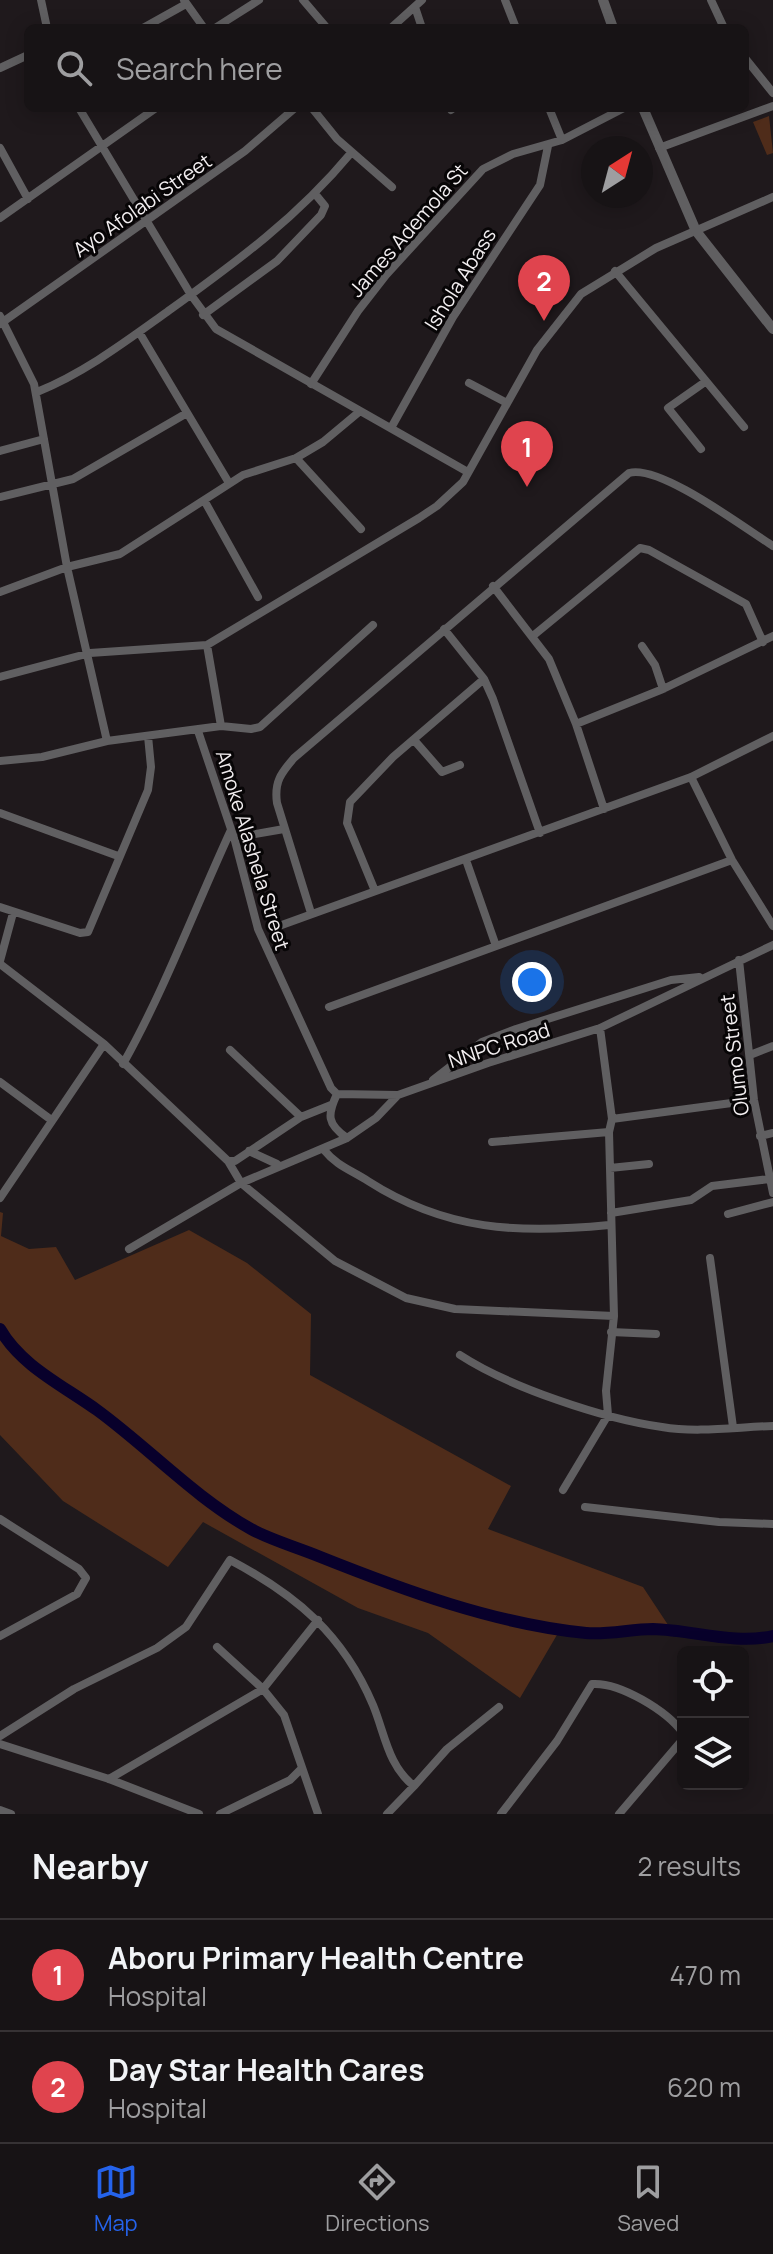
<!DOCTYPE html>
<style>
:root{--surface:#171315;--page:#201c1e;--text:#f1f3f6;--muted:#9e9ea0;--line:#363234;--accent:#2563eb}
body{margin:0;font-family:Manrope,sans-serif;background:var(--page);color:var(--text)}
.controls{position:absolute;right:24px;bottom:24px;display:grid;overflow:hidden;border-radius:12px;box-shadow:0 4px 20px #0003}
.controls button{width:72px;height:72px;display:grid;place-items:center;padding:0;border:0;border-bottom:2px solid var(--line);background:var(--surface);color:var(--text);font:40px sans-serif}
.compass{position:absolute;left:581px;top:136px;width:72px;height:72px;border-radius:50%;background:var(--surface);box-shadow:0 4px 20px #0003;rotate:36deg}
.you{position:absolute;left:532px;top:982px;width:28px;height:28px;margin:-20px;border:6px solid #fff;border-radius:50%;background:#1a73e8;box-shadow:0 0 0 12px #1a73e833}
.badge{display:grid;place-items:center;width:52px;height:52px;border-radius:50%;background:var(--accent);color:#fff;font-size:26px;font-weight:700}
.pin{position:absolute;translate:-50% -66px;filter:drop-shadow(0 2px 4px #0008)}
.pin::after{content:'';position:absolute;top:42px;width:28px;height:24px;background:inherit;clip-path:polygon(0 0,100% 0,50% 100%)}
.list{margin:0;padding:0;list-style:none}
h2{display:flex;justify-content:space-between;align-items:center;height:104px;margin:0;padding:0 32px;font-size:34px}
h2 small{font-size:26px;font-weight:400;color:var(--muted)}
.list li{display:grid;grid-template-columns:52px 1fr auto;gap:24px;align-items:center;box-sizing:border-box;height:112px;padding:0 32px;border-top:2px solid var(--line)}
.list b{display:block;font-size:30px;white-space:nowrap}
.list p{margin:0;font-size:26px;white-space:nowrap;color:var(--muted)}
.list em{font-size:26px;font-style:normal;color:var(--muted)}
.icon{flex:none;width:44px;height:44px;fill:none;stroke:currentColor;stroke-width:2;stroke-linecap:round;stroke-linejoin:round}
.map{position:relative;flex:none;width:773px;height:1814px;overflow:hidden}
.search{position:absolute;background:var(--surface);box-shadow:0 4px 20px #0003;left:24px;right:24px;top:24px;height:88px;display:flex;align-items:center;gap:20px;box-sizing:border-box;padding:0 28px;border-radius:12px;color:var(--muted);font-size:30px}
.sheet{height:328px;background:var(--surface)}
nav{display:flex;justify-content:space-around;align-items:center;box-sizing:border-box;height:112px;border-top:2px solid var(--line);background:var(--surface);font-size:22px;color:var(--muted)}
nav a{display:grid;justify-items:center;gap:4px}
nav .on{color:var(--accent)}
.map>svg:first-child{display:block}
.grass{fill:#4f2c1a}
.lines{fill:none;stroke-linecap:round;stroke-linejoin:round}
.river{stroke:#08002b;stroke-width:12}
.minor{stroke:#605f61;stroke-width:8}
.tertiary{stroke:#605f61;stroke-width:10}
.labels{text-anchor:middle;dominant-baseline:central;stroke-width:6;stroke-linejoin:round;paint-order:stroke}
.street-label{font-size:20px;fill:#f2eef0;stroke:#070506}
</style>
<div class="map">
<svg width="773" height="1814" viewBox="0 0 773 1814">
<rect width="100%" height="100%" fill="#1f191c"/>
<path class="grass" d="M769,116L773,153L767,155L753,122Z
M0,1212L3,1213L1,1236L29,1249L56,1247L75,1280L189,1230L247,1263L311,1314L310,1375L511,1486L488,1529L643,1587L674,1634L561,1628L520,1698L428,1633L358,1608L203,1522L168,1567L63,1501L0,1435Z"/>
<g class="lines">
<path class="river" d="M0,1329C21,1366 64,1386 97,1410C149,1448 194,1497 251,1529C271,1540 296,1547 318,1556C403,1590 495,1624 586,1633C608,1635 631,1629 653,1629C693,1630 734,1645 773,1636"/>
<path class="minor" d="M41,0L47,28
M184,0L204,28
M303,0L327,28
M505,0L516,28
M711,0L724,28
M415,7L422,28
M143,28L186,4
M215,28L259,0
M391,28L422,0
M745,58L773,93
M0,68L28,55
M79,108L191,295L216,329L466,471
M312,108L337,139L392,187
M450,108L451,110
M549,108L562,140
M0,148L28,199
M659,148L773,106
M0,218L156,108
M615,271L744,427
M203,315L277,261L321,215L325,206L316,195
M0,316L34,384L67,567L107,741
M0,324L245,151L295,108
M139,332L229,483
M469,383L507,403
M311,384L358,311L386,275L483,169L513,154L562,140L624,108
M37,392C84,373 125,342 167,312C236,262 296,219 351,153
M391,428L453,317L540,185L548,146
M701,449L668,408L705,382
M0,451L44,439
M296,458L361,529
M0,497L73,479L187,413
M204,500L258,597
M493,586L549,659L576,724L604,809
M0,592L67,567L120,554L243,475L296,458L323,442L359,412
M444,629L484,679L493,699L540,833
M534,635L640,548L649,550L746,604L763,642
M207,645L221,726
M642,646L655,665L663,689
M0,677L90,653L207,645L419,518L437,506L463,482L537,350L581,294L656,248L773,197
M576,724L663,689L773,636
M198,731L235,841L258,929L331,1088L337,1094L398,1095
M414,740L442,772L460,765
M0,761L42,757L107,741L221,726L251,729L260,727L373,625
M691,777L732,860L773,926
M0,813L118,856
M250,835L284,829
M466,860L496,946
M375,891L347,823L350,802L393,757L484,679
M0,907L80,933L88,932L148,790L151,767L148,736
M311,913L277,803C274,782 281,773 294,758L629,473C660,464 744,528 773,546
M279,926L691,777L773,736
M739,960L754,1100L773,1193
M0,961L13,913
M0,964L104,1044L228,1161L241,1183L335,1261L406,1298L455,1309L614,1316
M329,1007L732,860
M230,1050L301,1117
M750,1055L773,1046
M123,1064C165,989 195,908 231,830
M433,1080L482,1042L516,1029L671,980L699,977
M0,1082L50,1119
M337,1094C327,1115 327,1124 347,1138
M612,1119L754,1100
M760,1136L773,1133
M492,1142L609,1132
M324,1150C337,1166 351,1170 368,1181C446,1231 519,1234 609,1225
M249,1151L277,1164
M228,1161H235L301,1117L331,1105
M610,1168L649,1164
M0,1198L104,1044
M611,1213L691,1200L712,1186L769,1179
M728,1214L773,1202
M129,1249L241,1183L347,1138L376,1118L398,1095L488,1063L600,1028L773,945
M710,1258L733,1427
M611,1332L656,1334
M460,1355C509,1387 604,1419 662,1427C697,1433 737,1427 773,1426
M563,1490L608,1415L606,1391L614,1316L609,1132L612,1119L600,1028
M585,1507L719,1522L773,1524
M0,1519L79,1569L86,1578L77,1594L0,1636
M217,1647L263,1689L284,1715L318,1814
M0,1736L74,1689L157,1648L186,1627L230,1560C296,1595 343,1634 373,1705C385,1734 388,1766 414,1786L387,1814
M0,1744L109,1779L199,1814
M109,1779L263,1689L318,1620
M414,1786L447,1749L499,1707
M0,1810L11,1814
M220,1814L290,1780L300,1770
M501,1814L557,1741L592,1684C620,1682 667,1711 683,1733
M619,1814L683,1739"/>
<path class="tertiary" d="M603,0L613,28
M643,108L696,231L773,329"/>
</g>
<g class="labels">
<g class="street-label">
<text transform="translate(142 205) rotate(-35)">Ayo Afolabi Street</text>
<text transform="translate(408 230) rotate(-49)">James Ademola St</text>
<text transform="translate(460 279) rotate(-58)">Ishola Abass</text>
<text transform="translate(253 850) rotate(73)">Amoke Alashela Street</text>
<text transform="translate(499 1045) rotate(-18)">NNPC Road</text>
<text transform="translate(734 1055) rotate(-97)">Olumo Street</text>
</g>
</g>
</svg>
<div class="controls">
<button><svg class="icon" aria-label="locate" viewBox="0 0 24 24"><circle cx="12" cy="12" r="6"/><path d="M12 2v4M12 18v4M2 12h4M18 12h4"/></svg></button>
<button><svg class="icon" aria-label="layers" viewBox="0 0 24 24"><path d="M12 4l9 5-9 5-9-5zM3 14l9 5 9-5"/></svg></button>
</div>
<svg class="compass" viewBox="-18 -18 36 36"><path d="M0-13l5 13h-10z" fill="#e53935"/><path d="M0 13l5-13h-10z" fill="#9e9ea0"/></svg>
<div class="you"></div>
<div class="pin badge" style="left:527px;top:487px;background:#e0444e">1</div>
<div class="pin badge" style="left:544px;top:321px;background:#e0444e">2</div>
<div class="search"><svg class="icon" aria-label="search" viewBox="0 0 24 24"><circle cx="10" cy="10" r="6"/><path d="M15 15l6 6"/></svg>Search here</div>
</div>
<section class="sheet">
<h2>Nearby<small>2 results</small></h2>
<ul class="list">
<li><span class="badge" style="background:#e0444e">1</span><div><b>Aboru Primary Health Centre</b><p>Hospital</p></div><em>470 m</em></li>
<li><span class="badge" style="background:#e0444e">2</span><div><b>Day Star Health Cares</b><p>Hospital</p></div><em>620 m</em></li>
</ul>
</section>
<nav>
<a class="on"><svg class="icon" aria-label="map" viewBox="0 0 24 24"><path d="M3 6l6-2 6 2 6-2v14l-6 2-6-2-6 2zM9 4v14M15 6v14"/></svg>Map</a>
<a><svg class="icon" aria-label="directions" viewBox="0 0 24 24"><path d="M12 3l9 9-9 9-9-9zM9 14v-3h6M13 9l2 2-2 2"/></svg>Directions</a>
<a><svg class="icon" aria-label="saved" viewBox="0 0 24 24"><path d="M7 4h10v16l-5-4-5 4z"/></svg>Saved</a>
</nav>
